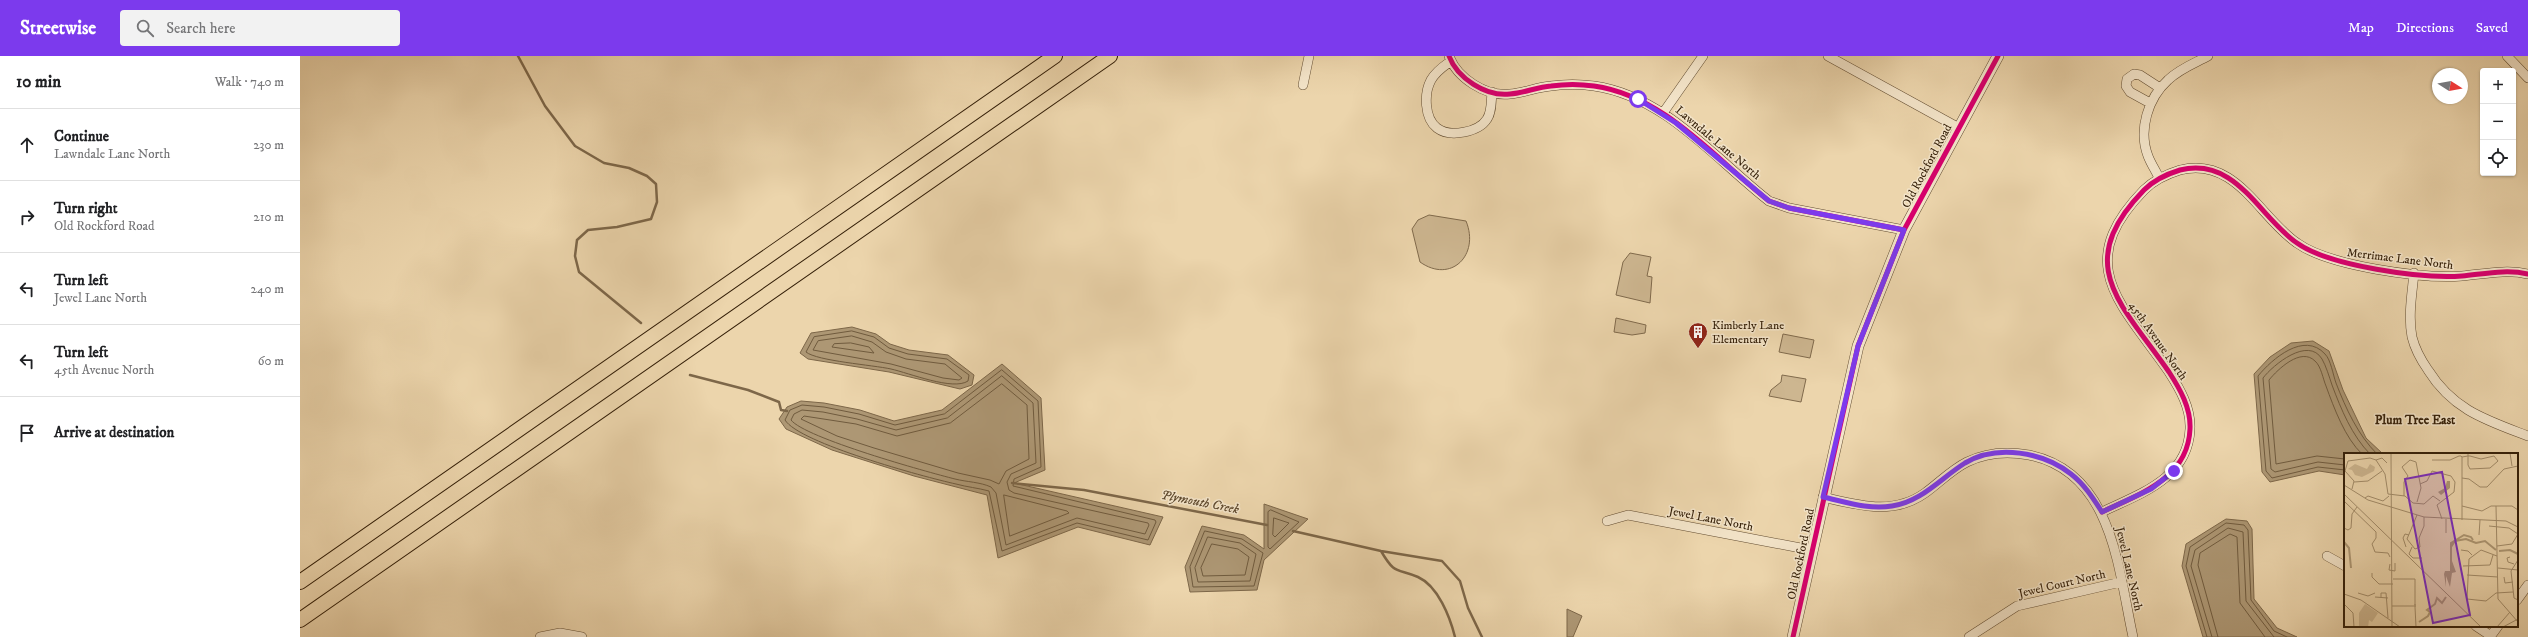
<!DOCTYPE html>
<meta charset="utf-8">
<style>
:root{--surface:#fff;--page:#f2f2f2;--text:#202124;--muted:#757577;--line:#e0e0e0;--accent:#7c3aed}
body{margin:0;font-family:"IM FELL DW Pica",serif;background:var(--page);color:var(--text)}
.controls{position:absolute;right:12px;top:12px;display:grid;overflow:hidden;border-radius:4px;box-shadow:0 1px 3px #0004}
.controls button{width:36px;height:36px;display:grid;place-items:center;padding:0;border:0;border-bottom:1px solid var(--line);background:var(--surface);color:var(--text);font:20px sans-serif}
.compass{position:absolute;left:2132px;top:12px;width:36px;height:36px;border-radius:50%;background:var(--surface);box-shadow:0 1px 3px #0004;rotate:101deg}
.stop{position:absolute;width:12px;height:12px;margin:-9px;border:3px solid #7c3aed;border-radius:50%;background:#fff}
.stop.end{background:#7c3aed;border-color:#fff;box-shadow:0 1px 4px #0008}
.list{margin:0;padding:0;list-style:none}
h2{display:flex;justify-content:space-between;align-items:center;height:52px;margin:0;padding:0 16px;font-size:17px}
h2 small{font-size:13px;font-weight:400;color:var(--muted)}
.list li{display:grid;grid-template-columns:26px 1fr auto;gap:12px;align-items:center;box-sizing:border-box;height:72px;padding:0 16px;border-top:1px solid var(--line)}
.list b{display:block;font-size:15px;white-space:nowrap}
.list p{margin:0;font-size:13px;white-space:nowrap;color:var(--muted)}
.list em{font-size:13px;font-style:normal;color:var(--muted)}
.icon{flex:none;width:22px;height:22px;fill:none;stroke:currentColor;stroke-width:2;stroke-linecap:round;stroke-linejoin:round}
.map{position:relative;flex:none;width:2228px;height:581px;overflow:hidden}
header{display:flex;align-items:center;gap:24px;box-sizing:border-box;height:56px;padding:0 20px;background:var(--accent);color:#fff}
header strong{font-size:19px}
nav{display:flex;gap:22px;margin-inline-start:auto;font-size:14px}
.search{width:280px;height:36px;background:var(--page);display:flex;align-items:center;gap:10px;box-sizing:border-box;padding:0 14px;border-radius:4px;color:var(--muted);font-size:15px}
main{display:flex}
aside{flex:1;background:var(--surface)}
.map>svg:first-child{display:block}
.green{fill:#cdb690;stroke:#806a4c}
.water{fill:#ad9774;stroke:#7d6749}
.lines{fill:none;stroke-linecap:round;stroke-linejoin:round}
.shore{stroke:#705b3e;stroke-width:1}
.stream{stroke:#7d6749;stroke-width:2.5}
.minor-casing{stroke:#624c31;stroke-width:10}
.tertiary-casing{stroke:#624c31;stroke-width:12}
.primary-casing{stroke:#341f08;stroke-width:16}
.minor{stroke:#f3e4c9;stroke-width:9}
.tertiary{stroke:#f3e4c9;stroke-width:11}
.primary{stroke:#ecd5ac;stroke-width:14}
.cycleway-casing{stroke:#f3e4c9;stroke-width:8}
.cycleway{stroke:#d6006c;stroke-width:5}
.route{stroke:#7c3aed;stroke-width:5}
.labels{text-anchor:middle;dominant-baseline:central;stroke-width:3;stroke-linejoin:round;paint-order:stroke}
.street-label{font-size:12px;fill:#341f08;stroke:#f3e4c9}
.poi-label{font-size:12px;fill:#341f08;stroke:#f3e4c9;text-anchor:start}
.neighbourhood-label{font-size:13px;font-weight:bold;fill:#341f08;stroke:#f3e4c9}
.water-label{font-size:13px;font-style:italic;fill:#5e492e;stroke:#f3e4c9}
.inset-river{fill:none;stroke:#ad9774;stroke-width:2}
.inset-road{fill:none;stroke:#a28c6a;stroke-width:1}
.view{fill:#7b2cbf;fill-opacity:0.15;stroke:#7b2cbf;stroke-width:2}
.inset-edge{fill:none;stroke:#341f08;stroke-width:2}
</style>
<header>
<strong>Streetwise</strong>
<div class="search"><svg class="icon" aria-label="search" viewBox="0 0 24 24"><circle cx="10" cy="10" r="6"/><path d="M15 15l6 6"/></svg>Search here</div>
<nav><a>Map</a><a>Directions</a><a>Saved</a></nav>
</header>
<main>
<aside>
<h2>10 min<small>Walk · 740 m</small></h2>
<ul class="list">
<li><svg class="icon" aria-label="ahead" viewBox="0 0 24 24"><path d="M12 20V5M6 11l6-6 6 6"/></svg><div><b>Continue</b><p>Lawndale Lane North</p></div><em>230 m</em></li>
<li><svg class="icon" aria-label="right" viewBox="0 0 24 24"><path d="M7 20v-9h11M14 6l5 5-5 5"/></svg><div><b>Turn right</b><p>Old Rockford Road</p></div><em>210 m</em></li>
<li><svg class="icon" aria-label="left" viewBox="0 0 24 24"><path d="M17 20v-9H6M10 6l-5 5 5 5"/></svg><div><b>Turn left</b><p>Jewel Lane North</p></div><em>240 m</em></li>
<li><svg class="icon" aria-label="left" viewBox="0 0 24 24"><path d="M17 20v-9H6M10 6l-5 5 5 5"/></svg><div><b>Turn left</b><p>45th Avenue North</p></div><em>60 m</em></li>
<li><svg class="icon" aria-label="arrive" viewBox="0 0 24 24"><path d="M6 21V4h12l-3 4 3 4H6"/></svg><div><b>Arrive at destination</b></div></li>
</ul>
</aside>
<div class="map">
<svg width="2228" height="581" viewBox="0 0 2228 581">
<rect width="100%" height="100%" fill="#ecd5ac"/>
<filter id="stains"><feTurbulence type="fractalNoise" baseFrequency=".005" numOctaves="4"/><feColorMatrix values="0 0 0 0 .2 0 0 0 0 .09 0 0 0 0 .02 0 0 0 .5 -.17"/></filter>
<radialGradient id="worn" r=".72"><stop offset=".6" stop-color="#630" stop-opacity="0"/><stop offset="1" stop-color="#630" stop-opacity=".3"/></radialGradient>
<path class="green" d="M1129,159L1166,165C1180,199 1151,228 1120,206L1112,173L1118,164Z
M1330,197L1351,201L1347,220L1352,221L1350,247L1316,239L1323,206Z
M1316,262L1346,269L1345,277L1332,279L1314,276Z
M1483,278L1514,284L1510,302L1479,296Z
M1482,319L1506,323L1501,346L1469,340L1471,334L1481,326Z"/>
<path class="water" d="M552,271L576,278L590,288L609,294L648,299L674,319L672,329L660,333L589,316L508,303L500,297L511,277Z
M2013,285L2029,295L2043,334L2066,382L2083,398H2045V419L2019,415L1970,426L1962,416L1954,318L1970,301L1991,287Z
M702,308L741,342L745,414L714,427L863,461L850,489L778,471L698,502L687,439L614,420L532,394L486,373L479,363L487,351L501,345L524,347L560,354L594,365L642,354Z
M964,448L1008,463L964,504L957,534L890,536L885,511L902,470L944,479L964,493Z
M1926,463L1947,465L1952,473L1954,543L1977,572L1997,581H1903L1882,510L1886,488Z
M1267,553L1282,560L1273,581H1267Z"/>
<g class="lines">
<path class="shore" d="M552,275L574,281L589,292L608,298L647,303L669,319L668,325C653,335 609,317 591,313C573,309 517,305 506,296L514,281Z
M552,280L572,286L586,296L606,303L645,308L662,322L659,324L643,322L591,308L513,294L518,285Z
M551,287L569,291L574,297L532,291L534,288Z
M702,314L738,345L741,411L714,423L713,430L855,464L856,466L848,484L777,467L702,495L689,435C678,432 667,431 656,428C624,421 499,387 485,364L490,354L502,349L524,351L559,358L595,369L644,358Z
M702,320L733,347L736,407L711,418L707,426L709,434L714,437L848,467L849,469L845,478L777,462L706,489L696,437L691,431C680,426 667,426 655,423C627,416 505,382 491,364L494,358L502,354L523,356L557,363L596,374L647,362Z
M702,328L727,349L729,403L706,415L699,428L690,424L658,417L574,392L537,380L501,363L504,360L556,368L597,380L650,367Z
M2045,403L2017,400L1976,408L1969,324C1978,313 2001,291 2015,305C2021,310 2023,323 2026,330C2034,352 2045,382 2062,398
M2045,409L2018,406L1975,416L1971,413L1963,322C1973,309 2008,280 2022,303C2026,310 2029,320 2032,329C2041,353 2052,380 2070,398
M2045,414L2018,411L1972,422L1966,415L1958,320C1972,303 2004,275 2025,298C2031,304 2033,319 2036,327C2046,353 2058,379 2077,398
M704,439L767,455L769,457L710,480Z
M971,454L999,466L970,493L968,491V456Z
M974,462L989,467L975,481L973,479Z
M905,475L942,483L963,497L954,530L893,531L890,511Z
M908,481L940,487L956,498L950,525L898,526L895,512Z
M912,488L938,493L949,501L945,519L903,520L901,512Z
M1907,581L1886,510L1890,491L1926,467L1944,469L1948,474L1951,544L1974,575L1987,581
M1912,581L1891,510L1895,494L1928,472L1943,476L1946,545L1974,581
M1918,581L1898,509L1900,497L1930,478L1937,481L1940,547L1965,581"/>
<path class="stream" d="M218,0L245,50L275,90L304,107L329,112L347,120L356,128L357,146L351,163L317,171L288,174L277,184L275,200L279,216L341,267
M390,319L448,334L479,346L481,354L487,355
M712,427L784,434L967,469
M993,475L1081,495L1142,505L1160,525L1168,552L1182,581
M1081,495C1095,519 1096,512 1118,521C1138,530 1150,561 1155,581"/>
<g class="minor-casing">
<path id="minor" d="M1149,0C1157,22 1186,41 1210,38C1224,37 1237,31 1251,30C1265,28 1280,28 1294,30C1365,40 1415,103 1469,145L1489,152L1604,174
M1528,0L1659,72
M2207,0L2228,22
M1151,5C1144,10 1136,15 1131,24C1124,37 1124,62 1137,72C1150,82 1179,76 1187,63C1192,56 1191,45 1192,36
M1003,29L1009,0
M1850,47L1830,36L1826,30L1827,23L1834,18L1840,19L1860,32
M1363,57L1403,0
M1859,122C1856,115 1851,108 1848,100C1838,74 1848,42 1868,24C1879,13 1895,7 1908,0
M2114,217C2112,238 2108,260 2112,281C2115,293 2121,304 2128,314C2153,354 2186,364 2228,380
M1523,441C1558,449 1593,460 1625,437C1639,427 1651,414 1667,406C1687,396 1707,395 1729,399C1813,416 1818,513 1833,581
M1802,456C1839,438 1888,423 1890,373C1891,352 1880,333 1869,316C1822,248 1771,209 1844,134C1854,124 1867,118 1880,114C1936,100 1959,161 1997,187C2029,210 2122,223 2162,220C2184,218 2206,213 2228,218
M1307,465L1328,459L1511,494
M2027,500L2045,510
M2217,544L2228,529
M2176,570L2191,580
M240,581L260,577L282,581
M1669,581L1717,550L1821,526
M2190,581L2198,570"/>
</g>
<g class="tertiary-casing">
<path id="tertiary" d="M1493,581L1558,290L1604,174L1698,0"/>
</g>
<g class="primary-casing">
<path id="primary" d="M0,526L755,0
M0,564L810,0"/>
</g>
<use href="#minor" class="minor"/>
<use href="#tertiary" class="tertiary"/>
<use href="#primary" class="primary"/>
<g class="cycleway-casing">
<path id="cycleway" d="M1149,0C1157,22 1186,41 1210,38C1224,37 1237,31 1251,30C1265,28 1280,28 1294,30C1365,40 1415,103 1469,145L1489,152L1604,174
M1802,456C1839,438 1888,423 1890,373C1891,352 1880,333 1869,316C1822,248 1771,209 1844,134C1854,124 1867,118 1880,114C1936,100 1959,161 1997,187C2029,210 2122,223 2162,220C2184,218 2206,213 2228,218
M1493,581L1558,290L1604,174L1698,0"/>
</g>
<use href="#cycleway" class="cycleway"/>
</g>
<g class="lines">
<path class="route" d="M1338,43L1376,67L1469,145L1489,152L1604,174L1558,290L1523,441C1546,446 1569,454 1592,450C1621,446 1641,422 1665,407C1697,388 1743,396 1771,418C1784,428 1793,442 1802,456L1851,433L1874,415"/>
</g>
<defs>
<g id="building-pin" transform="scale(1)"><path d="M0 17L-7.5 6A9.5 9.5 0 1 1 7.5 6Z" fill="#8f2418" stroke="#f3e4c9"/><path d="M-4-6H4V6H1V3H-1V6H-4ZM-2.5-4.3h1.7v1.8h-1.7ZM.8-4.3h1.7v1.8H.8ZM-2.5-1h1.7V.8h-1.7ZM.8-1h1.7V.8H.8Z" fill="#fff"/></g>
</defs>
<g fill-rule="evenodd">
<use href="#building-pin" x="1398" y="276"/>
</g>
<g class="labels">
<g class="street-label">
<text transform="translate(1418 87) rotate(40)">Lawndale Lane North</text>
<text transform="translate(1627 110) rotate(-62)">Old Rockford Road</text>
<text transform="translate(2100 203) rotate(7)">Merrimac Lane North</text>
<text transform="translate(1858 285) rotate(55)">45th Avenue North</text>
<text transform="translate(1411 463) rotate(11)">Jewel Lane North</text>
<text transform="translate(1501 498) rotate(-78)">Old Rockford Road</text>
<text transform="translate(1829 513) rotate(77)">Jewel Lane North</text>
<text transform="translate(1762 528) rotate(-13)">Jewel Court North</text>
</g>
<g class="poi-label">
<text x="1412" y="269">Kimberly Lane<tspan x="1412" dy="14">Elementary</tspan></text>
</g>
<g class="neighbourhood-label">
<text x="2115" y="364">Plum Tree East</text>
</g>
<g class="water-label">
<text transform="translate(900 446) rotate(11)">Plymouth Creek</text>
</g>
</g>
<g transform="translate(2044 397)">
<rect width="174" height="174" fill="#ecd5ac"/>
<path d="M11,11L23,16L26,11L31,14L30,18L18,24L11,22L8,17L4,16ZM21,151L34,160L28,169L25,167L24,174H15V160Z" fill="#cdb690"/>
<path d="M103,28H106V35L97,42L94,39L101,35ZM108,108L112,119L108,120L106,134L102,123V134L100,121L101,118H107Z" fill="#ad9774"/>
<path class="inset-river" d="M0,89L5,95L7,115M107,94L111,88L122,86L132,90L141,88L152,97M155,98L166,97L174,101M107,118V90L120,82L127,84L129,87M75,169L84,163L86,159L83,157L91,151L93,145L98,150L102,144"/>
<path class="inset-road" d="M47,0L48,174M166,0L168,13M118,4V67M32,7L41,21L44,41M32,7L38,5L43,10M88,7H106L115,3H117L118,4L124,3H126L137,6L150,3L154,8L146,15L126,16L124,12V0M72,9L77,35L73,49M118,25L125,26L136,34H143L160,16L174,13M10,29L24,28L38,18M76,31L83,28L88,18L107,23M0,32L24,47L80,64L162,68L174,74M8,36L10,28L1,18L4,8L26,5L32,7M0,41L137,174M44,41L61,43L69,50L80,51L89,43L96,48M60,43V29L64,23L58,14L66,7L72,9M21,45L24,43L39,48L45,43M0,48L32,79V85L28,91L31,99L44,100L46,104M118,53L138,58L147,53H168L174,57M152,53L154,146L174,169M73,62L63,86L71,96L76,94L75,85L80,73V64M98,66L93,52L110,39L111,29L107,23M102,66V80M145,73L165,75L174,81L168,91M0,75L4,77L7,75L8,61L13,54M135,82L136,67M153,93L168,91M62,94L59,85L61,81L65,82M68,94L65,101L69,105H78M117,97L124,98L128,102M153,103L137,97L125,106L123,146L142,148L152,140L169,139M166,104L163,105L164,109L170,111M174,107L167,118L170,145L174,147M46,111L45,117L51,118V110M119,113L146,112L149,102M154,115L174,117M28,120V124L35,131H49M123,122L154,124M160,124L161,130L169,129M49,126H71V154V151M14,140L24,143L31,140M0,141L17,147L56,174M31,144L44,145M37,145V140H42L44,165M0,151L9,160L10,174M48,153H70M71,154L72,174M153,174L166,159M159,174L174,166"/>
<path class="view" d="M98,19L126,162L89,170L61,26Z"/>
<rect width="174" height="174" class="inset-edge"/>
</g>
<rect width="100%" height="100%" filter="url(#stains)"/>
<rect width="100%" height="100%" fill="url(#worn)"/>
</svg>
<div class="controls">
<button>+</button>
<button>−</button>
<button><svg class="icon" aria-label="locate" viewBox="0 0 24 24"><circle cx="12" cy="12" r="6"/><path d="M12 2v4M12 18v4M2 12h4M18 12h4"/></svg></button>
</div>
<svg class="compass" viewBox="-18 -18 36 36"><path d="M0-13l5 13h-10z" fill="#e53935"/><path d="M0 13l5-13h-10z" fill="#757577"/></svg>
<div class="stop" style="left:1338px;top:43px"></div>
<div class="stop end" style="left:1874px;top:415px"></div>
</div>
</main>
